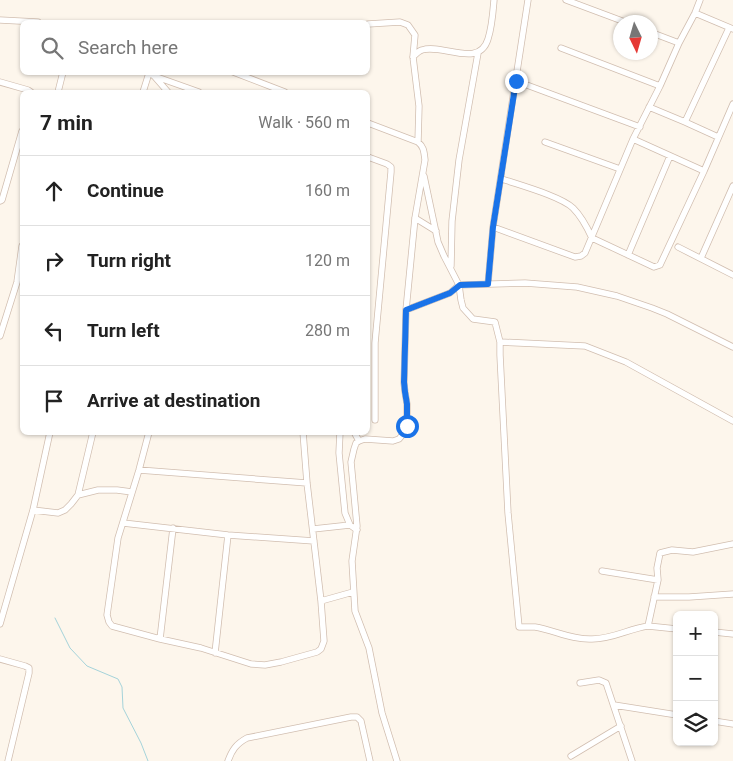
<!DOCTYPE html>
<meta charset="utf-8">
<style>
:root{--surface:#fff;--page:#f2f2f2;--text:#222;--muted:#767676;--line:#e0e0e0}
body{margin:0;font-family:Roboto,sans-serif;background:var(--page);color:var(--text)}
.controls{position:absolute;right:15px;bottom:15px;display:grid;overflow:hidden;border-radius:8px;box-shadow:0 1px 4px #0004}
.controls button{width:45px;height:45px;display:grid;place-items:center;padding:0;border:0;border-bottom:1px solid var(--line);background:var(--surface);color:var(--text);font:25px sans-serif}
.compass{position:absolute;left:613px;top:15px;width:45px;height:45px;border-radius:50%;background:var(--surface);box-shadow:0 1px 4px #0004;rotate:175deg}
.stop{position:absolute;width:15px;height:15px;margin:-11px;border:4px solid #1a73e8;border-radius:50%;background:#fff}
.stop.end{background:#1a73e8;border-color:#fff;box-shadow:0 1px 5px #0008}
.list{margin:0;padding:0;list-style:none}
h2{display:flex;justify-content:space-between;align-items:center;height:65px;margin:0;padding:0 20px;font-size:21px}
h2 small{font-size:16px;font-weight:400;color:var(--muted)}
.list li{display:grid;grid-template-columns:32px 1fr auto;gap:15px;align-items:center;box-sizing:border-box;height:70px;padding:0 20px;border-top:1px solid var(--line)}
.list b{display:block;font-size:19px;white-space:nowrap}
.list em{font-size:16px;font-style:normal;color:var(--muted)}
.icon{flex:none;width:28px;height:28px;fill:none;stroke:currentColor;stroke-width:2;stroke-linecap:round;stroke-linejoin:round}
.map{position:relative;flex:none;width:733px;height:761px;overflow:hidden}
.search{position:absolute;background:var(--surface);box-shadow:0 1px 4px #0004;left:20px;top:20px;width:350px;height:55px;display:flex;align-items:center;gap:12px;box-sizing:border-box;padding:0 18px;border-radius:8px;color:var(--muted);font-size:19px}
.panel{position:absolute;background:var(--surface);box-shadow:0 1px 4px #0004;left:20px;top:90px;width:350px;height:345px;border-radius:8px}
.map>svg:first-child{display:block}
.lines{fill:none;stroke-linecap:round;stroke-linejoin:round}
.stream{stroke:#a5d3da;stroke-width:1}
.street-casing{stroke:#d1beb0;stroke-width:7}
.street{stroke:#fff;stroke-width:5.5}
.route{stroke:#1a73e8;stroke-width:6}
</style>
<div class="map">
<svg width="733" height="761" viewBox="0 0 733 761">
<rect width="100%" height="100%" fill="#fdf6ec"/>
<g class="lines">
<path class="stream" d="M55,618L70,648L87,666L118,679L122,687L123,708L141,743L148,761"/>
<g class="street-casing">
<path id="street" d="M566,0L625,22
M695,13L733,29
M0,20L38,22
M368,24L400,22L408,25L415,35L413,57L419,106L418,142
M650,32L679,43
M561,48L660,86
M413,57C416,54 418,51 422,50C442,43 479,69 488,39C492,27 493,12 494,0
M149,72L154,76L168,92
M233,72L285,92
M154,76L199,92
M516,81L640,127
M0,82L28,90L31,92
M58,92L63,72
M143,92L149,73
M649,107L685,122L718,137
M685,122L729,28
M368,123L418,142C424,147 424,152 425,160L415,218L406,310L404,383L405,392L407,404V426L404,433L399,439L393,441L365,439L359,441L356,443L354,449L351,462L357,526L352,561L355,611L369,648L382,713L397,761
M633,139L704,171
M545,142L620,169
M368,157L387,164L391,167V172L375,343V420
M424,176L438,242L444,256L459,285L461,300L463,308L473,319L495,322L500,342L585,346L626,362L733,421
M502,179C519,185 560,196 573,208C582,217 587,227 592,238L654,267L660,265L704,171L733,104
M0,201L2,200L22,131
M415,218L436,231
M493,227L575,257L581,256L585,253L633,139L660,86L679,43L695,13L700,0
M678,247L733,275
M628,255L670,156
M701,258L733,186
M451,266L452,221L459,160L478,53
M488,284L493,227L528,0
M406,310L450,293L459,285L525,283L577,287L617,296L652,308L667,314L733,347
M0,336L17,282L22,246
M500,342V355L508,513L519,627C525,627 530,627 535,627C554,630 572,640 592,639C613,639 628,629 648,626
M149,432L139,470L118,538L107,615L109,622L112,626L160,639L201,648L251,664L265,665L281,662L317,652L321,649L324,641L321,601L307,483L303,432
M340,432L339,453L345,513L350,525L357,530
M354,432L359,441
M139,470L307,483
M78,495L98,490H117L132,492
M33,510L58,513L65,510L71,504L78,495L93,432
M123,523L228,535L314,541
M313,529L350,525
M602,571L658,580
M654,597H689L733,594
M321,601L353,592
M0,624L33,510L50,432
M677,629L648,626L658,580L657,568L660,553L672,550L693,552L733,544
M714,632L733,634
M160,639L173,528
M215,653L228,535
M0,659L25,666L29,668V673L8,761
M580,683L599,680L606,683L632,761
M614,705L677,715
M714,721L733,724
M571,756L621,726
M228,761C232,750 236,744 247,738L351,717H357L361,721L370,761"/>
</g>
<use href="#street" class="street"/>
</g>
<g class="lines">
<path class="route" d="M407,426V404L405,392L404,382L406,310L450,293L460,285L488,284L493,227L516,81"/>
</g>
</svg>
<div class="controls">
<button>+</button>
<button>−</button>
<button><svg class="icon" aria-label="layers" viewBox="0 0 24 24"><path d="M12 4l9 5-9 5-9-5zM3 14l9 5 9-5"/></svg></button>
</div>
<svg class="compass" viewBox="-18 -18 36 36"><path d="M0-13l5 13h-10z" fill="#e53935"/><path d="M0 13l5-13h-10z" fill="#767676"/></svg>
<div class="stop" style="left:407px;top:426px"></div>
<div class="stop end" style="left:516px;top:81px"></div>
<div class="search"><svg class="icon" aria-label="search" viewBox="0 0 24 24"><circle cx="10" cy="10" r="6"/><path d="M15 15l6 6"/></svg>Search here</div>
<section class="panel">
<h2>7 min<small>Walk · 560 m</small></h2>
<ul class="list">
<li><svg class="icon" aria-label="ahead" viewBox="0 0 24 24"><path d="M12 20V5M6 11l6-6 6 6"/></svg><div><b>Continue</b></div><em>160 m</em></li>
<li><svg class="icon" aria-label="right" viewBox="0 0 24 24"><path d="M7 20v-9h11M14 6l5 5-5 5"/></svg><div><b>Turn right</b></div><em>120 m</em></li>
<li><svg class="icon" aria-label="left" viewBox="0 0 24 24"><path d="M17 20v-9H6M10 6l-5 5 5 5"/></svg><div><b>Turn left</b></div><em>280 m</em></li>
<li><svg class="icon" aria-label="arrive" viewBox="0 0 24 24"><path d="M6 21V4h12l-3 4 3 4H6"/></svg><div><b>Arrive at destination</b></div></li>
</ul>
</section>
</div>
